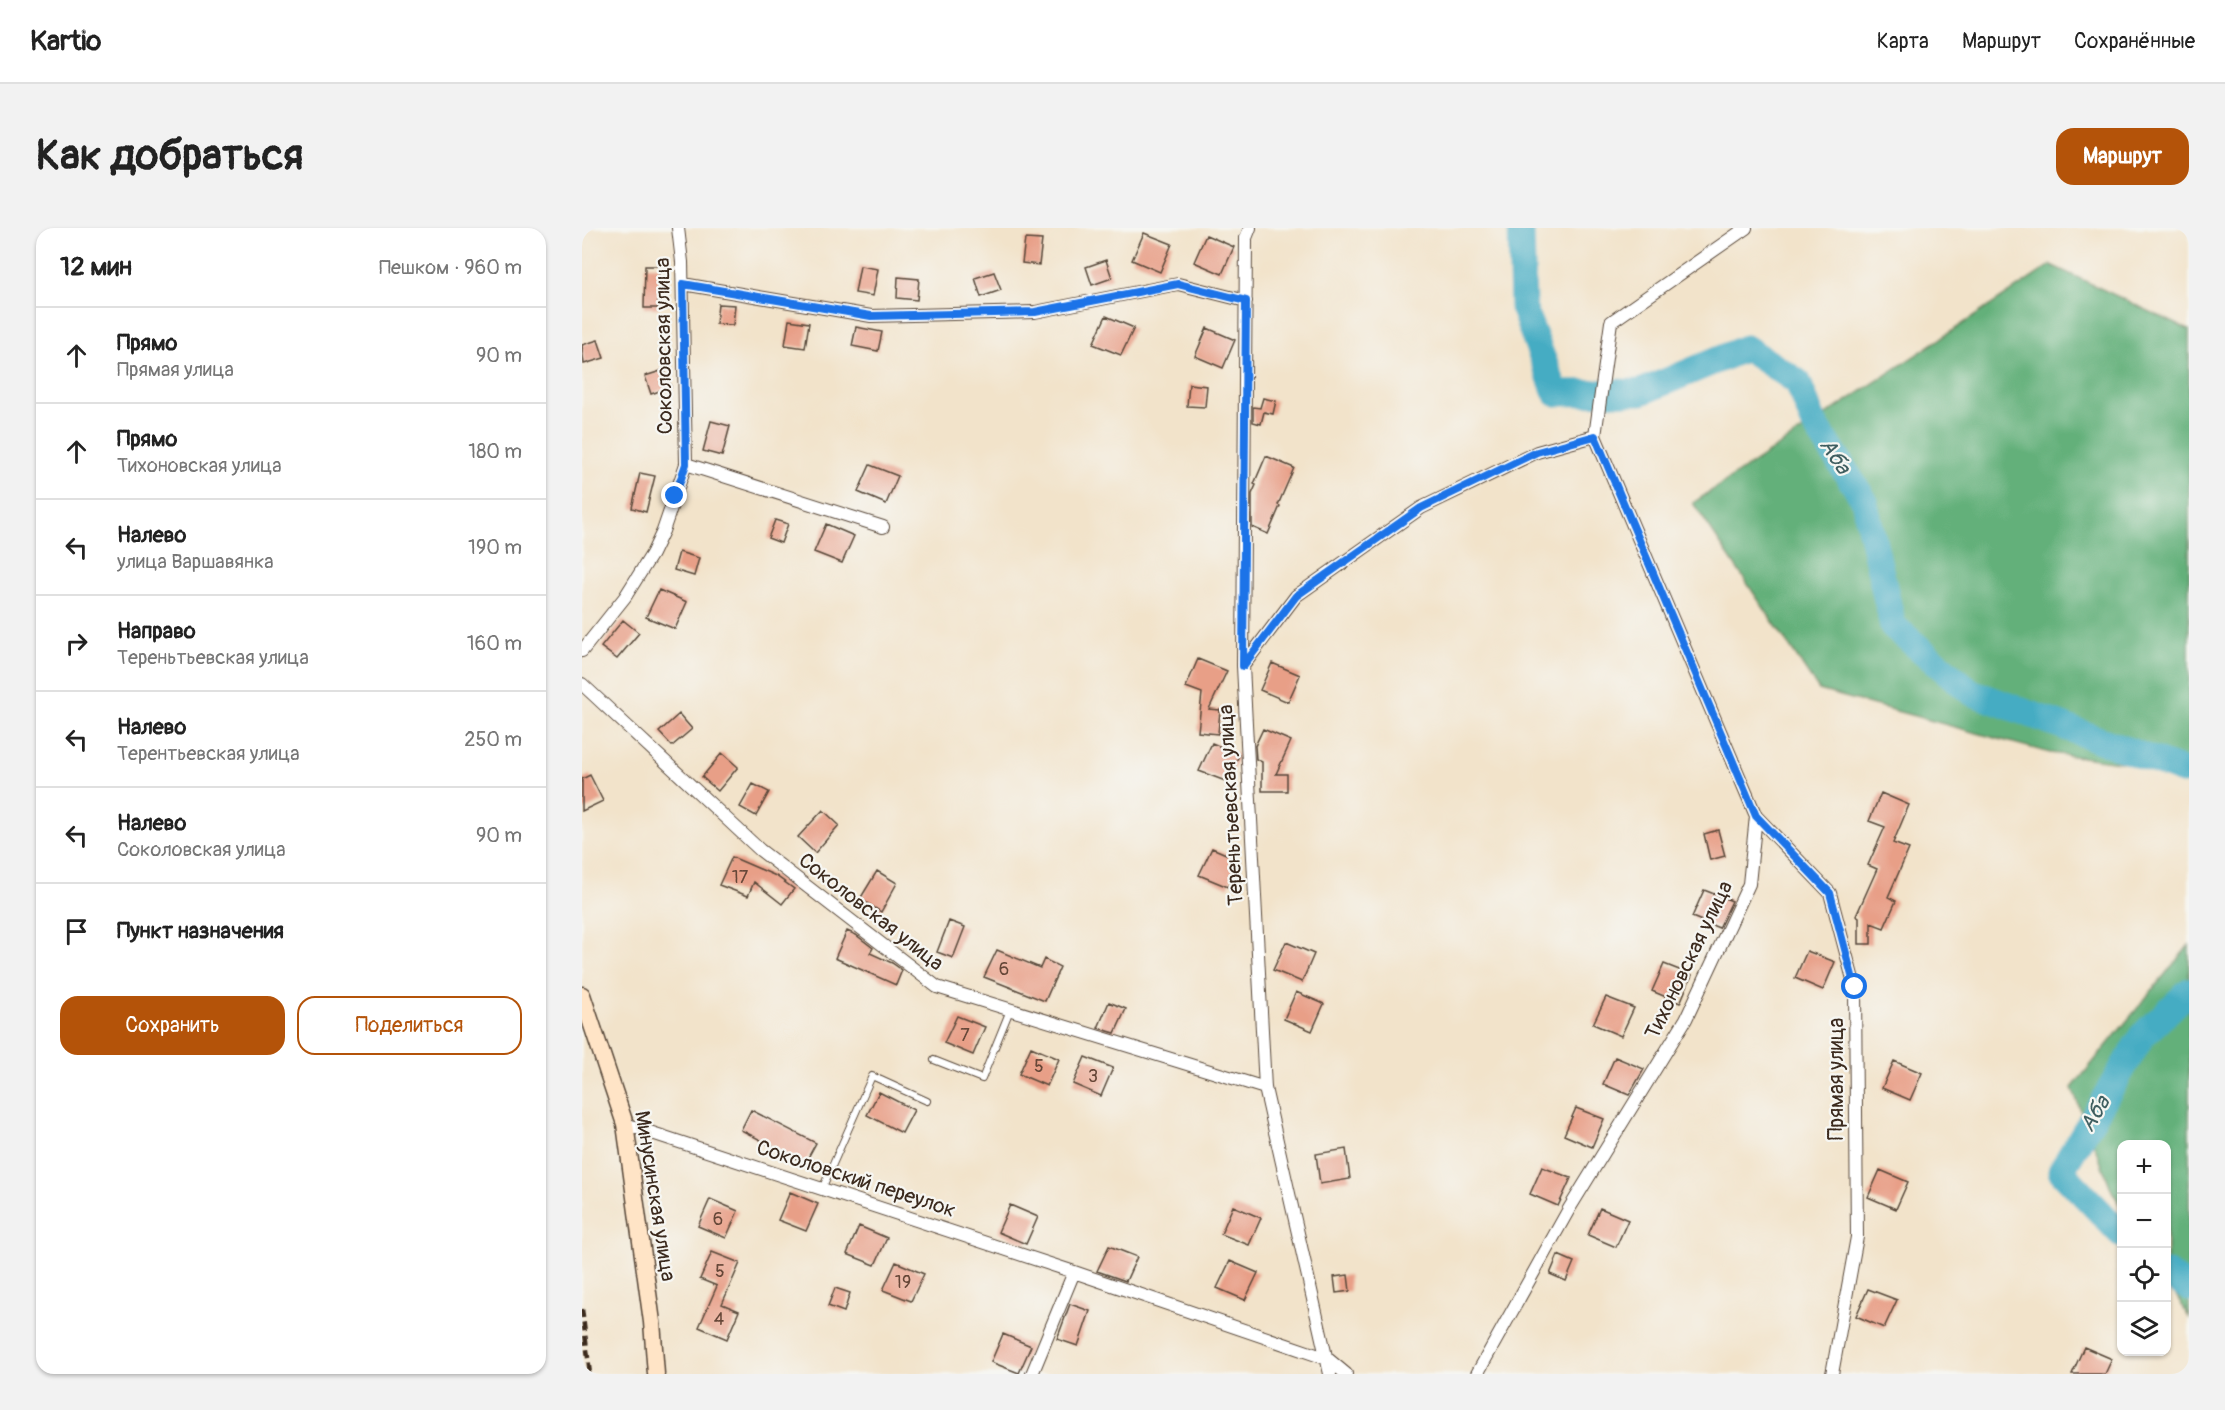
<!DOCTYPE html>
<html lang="ru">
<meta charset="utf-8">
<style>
:root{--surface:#fff;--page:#f2f2f2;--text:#222;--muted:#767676;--line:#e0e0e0;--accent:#b45309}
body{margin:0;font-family:Pangolin,sans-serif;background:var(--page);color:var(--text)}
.controls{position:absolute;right:18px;bottom:18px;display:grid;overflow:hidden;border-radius:12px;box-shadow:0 2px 4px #0004}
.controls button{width:54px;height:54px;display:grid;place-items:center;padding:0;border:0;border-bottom:2px solid var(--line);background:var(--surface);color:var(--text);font:30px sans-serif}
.stop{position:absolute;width:18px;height:18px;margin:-14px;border:4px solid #1a73e8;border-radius:50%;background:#fff}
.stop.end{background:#1a73e8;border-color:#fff;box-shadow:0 2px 6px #0008}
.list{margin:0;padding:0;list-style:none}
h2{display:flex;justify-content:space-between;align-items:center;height:78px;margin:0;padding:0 24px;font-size:26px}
h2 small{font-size:20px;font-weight:400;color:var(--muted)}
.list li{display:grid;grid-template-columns:39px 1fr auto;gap:18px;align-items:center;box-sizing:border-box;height:96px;padding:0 24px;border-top:2px solid var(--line)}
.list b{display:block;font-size:22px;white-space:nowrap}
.list p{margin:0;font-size:20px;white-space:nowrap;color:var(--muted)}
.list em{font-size:20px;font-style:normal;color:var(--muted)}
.actions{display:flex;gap:12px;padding:18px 24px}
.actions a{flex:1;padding:14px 0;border:2px solid var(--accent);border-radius:18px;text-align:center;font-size:21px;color:var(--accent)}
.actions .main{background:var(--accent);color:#fff}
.icon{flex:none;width:33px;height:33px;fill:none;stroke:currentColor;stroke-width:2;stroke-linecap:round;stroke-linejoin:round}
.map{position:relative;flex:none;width:1607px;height:1146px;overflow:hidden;border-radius:18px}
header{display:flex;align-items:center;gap:36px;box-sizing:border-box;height:84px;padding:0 30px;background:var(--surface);border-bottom:2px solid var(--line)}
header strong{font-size:28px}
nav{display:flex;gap:33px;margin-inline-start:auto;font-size:21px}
.intro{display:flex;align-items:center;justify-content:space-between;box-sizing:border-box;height:144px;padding:0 36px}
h1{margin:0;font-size:42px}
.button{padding:15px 27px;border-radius:18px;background:var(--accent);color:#fff;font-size:21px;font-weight:700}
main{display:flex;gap:36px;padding:0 36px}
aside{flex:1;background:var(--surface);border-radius:18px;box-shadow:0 2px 4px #0004}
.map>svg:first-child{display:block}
.forest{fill:#64b07a;stroke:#506d4c;stroke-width:1.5}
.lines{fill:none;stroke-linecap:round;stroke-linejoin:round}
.river{stroke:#44acc3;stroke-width:27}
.building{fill:#e89f87}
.lane-casing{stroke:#564638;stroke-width:8}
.street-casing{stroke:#564638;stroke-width:14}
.secondary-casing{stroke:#564638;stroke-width:19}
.lane{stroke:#fff;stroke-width:6}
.street{stroke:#fff;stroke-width:12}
.secondary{stroke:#ffe4c6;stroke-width:16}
.rail{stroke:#3b2a1e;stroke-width:4.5;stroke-dasharray:9 4.5;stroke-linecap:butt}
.route{stroke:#1a73e8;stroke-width:8}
.labels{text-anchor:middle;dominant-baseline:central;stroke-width:4.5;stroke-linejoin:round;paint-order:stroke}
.number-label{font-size:18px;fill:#664738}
.street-label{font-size:21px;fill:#3b2a1e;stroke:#f6f6f2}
.water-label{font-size:22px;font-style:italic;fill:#3f5e60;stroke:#f6f6f2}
</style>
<header>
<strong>Kartio</strong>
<nav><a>Карта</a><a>Маршрут</a><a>Сохранённые</a></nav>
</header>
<div class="intro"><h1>Как добраться</h1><a class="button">Маршрут</a></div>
<main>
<aside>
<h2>12 мин<small>Пешком · 960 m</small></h2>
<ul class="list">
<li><svg class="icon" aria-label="ahead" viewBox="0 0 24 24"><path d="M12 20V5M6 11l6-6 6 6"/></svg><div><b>Прямо</b><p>Прямая улица</p></div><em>90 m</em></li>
<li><svg class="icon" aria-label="ahead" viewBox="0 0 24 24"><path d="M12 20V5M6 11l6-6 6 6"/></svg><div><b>Прямо</b><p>Тихоновская улица</p></div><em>180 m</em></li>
<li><svg class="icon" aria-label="left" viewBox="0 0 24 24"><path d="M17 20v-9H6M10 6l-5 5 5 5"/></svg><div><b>Налево</b><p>улица Варшавянка</p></div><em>190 m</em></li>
<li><svg class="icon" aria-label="right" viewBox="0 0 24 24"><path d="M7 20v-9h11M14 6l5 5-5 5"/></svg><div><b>Направо</b><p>Тереньтьевская улица</p></div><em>160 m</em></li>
<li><svg class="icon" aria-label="left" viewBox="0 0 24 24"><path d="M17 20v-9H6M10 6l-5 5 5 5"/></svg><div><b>Налево</b><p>Терентьевская улица</p></div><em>250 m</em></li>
<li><svg class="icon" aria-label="left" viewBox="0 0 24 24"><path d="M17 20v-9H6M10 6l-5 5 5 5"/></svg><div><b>Налево</b><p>Соколовская улица</p></div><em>90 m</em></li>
<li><svg class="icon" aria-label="arrive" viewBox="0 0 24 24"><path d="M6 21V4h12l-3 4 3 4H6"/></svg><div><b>Пункт назначения</b></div></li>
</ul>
<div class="actions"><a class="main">Сохранить</a><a>Поделиться</a></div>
</aside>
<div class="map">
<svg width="1607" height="1146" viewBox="0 0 1607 1146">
<rect width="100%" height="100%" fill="#f6f6f2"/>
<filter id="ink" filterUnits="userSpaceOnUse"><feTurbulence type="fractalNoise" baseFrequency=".0167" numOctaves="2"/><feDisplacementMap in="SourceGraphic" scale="12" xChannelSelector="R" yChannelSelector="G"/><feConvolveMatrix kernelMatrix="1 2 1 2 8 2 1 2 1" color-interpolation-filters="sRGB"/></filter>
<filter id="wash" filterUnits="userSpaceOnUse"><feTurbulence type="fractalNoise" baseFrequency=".008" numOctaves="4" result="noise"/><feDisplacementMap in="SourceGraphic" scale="24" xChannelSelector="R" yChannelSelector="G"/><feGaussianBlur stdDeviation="1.35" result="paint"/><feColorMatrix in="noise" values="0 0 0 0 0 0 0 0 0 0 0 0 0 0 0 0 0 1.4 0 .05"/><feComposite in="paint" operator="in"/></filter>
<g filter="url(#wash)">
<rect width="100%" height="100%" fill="#f2e3ca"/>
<path class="forest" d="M1469,37L1607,102V543L1468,525L1237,462L1111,275Z
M1607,717V1089L1585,1052L1584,916H1540L1539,978L1530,963L1490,860Z"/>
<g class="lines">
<path class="river" d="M939,0L941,79L974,165L1059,164L1164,120L1216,154L1232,195L1282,272L1311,398L1389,464L1601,543L1607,542
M1540,1007L1479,943L1560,808L1607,763
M1584,1045L1607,1060"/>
</g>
<g id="blocks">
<path class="building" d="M562,5L590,16L578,44L550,32Z
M624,7L652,19L640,46L612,34Z
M443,11L460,12L457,37L440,35Z
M524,32L530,50L510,57L504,39Z
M63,38H77L76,80H62Z
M278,38L296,41L291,68L273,65Z
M412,44L419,62L399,69L393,50Z
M316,49L337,51L335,72L315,70Z
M136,76L153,77L151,97L134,96Z
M524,88L552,100L539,127L511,116Z
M207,92L227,95L223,120L203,117Z
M274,99L300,104L296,123L270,118Z
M625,100L653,112L641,140L613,128Z
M16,112L22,130L2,136L0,117Z
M82,142L89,159L69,166L63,148Z
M607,156L625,158L623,179L605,178Z
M681,170L694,173L691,186L682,184L679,196L671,194V179L678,180Z
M129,193L148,198L140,228L121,223Z
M684,228L712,240L696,277L698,278L686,306L670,299V266L674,257L672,256Z
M288,237L316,248L304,276L276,264Z
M58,245L73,248L64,284L50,280Z
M193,292L206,296L199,315L186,310Z
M244,296L272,308L260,335L232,324Z
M97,324L117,330L112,348L92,342Z
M77,362L105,374L93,401L64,389Z
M41,392L57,405L35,431L19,419Z
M616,431L645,443L627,481L638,482L636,506L616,504L620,465L604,459Z
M690,435L718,447L706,474L678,462Z
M97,486L110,501L90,518L77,504Z
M681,501L709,513L694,546H705V563H680V534L674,531L673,518Z
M630,515L657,527L646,554L617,543Z
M140,525L156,539L136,563L120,549Z
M8,547L21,573L0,583V551Z
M171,556L187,564L174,588L158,579Z
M1299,565L1327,577L1311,615L1327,621L1306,669L1314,673L1302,700L1289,695V716H1277V690L1274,688L1295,641L1286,637L1303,599L1287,593Z
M241,582L257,597L233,625L216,609Z
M1136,602L1143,628L1128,632L1122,606Z
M630,620L658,632L646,659L617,647Z
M150,629L194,648L212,661L200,676L172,654L166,668L137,657Z
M295,643L315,655L299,684L278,671Z
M1122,662L1150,673L1137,700L1110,689Z
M367,693L383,699L371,730L355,724Z
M265,703L274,707L291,720L288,725L310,735L320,742L314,757L253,730Z
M704,714L732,726L720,754L691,742Z
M415,722L458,740L462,731L478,739L463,773L402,749Z
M1225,723L1253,734L1241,762L1213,750Z
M1082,736L1110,747L1098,775L1070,763Z
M714,764L742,776L730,803L702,791Z
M1024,769L1052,780L1039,808L1011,796Z
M527,774L544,781L533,805L516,800Z
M375,788L403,799L391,827L362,815Z
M449,819L477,831L465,858L437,846Z
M503,829L531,840L519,868L491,856Z
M1033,829L1062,841L1047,867L1021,856Z
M1312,833L1340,845L1328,872L1300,860Z
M297,864L332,882L320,905L285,887Z
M994,880L1022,891L1010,919L982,907Z
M169,882L234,915L223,935L159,902Z
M764,921L768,951L738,956L734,926Z
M960,939L989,950L976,978L948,966Z
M1298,942L1326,954L1314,981L1286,969Z
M208,964L236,976L224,1003L196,992Z
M128,971L156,983L144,1010L116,998Z
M428,977L456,989L444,1016L416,1004Z
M651,978L679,990L667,1017L639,1006Z
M1018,980L1046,992L1034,1019L1006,1007Z
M277,998L305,1010L293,1037L265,1026Z
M527,1018L555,1029L544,1053L515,1043Z
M130,1024L158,1035L140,1076L157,1083L145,1111L117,1099L135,1058L118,1051Z
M976,1027L992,1034L984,1053L968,1046Z
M648,1033L676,1045L663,1072L635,1060Z
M314,1034L342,1046L329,1073L301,1062Z
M766,1047L768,1063L754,1065L752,1049Z
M253,1060L268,1065L262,1084L246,1078Z
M1286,1061L1315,1072L1302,1100L1274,1088Z
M488,1076L508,1083L496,1118L475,1111Z
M421,1106L449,1118L437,1145L409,1134Z
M1502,1119L1530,1131L1523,1146H1490Z"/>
</g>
</g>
<g filter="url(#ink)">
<use href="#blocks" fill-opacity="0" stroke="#564638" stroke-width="1.5"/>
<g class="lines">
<g class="lane-casing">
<path id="lane" d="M352,832L400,851L428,782
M240,961L290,848L345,873"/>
</g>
<g class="street-casing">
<path id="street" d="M668,0L664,10L661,438L683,860L748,1146
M101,56L289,88L453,84L596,56L664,73
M104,236L301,299
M0,423L43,369L70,326L81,303L104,236L100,34L96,0
M661,438L714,368L839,280L955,224L1013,208L1029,94L1164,0
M0,456L178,622L355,759L683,860
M1174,588L1248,665L1273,759L1275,1009L1250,1146
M43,896L492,1044L746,1131L764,1146
M450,1146L492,1044
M895,1146L987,981L1104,791L1167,656L1174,588L1013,208"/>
</g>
<g class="secondary-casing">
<path id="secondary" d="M0,767L43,896L70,1094L74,1146"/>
</g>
<use href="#lane" class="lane"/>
<use href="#street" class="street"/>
<use href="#secondary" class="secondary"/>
<path class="rail" d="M0,1081L8,1146"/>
</g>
</g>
<g class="lines" filter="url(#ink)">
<path class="route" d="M93,268L104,236L101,56L289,88L453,84L596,56L664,73L661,438L714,368L839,280L955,224L1013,208L1174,588L1248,665L1273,759"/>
</g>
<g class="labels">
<g class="number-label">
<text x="158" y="649">17</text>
<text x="422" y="741">6</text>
<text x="383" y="807">7</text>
<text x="457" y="838">5</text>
<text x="511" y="848">3</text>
<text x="136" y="991">6</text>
<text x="138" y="1043">5</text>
<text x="321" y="1054">19</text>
<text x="137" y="1091">4</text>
</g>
<g class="street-label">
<text transform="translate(82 118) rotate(-91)">Соколовская улица</text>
<text transform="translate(649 577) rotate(-93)">Тереньтьевская улица</text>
<text transform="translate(289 684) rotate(38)">Соколовская улица</text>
<text transform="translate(1107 732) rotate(-64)">Тихоновская улица</text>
<text transform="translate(1254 851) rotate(-90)">Прямая улица</text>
<text transform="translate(274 951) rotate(18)">Соколовский переулок</text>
<text transform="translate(73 968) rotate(81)">Минусинская улица</text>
</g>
<g class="water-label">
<text transform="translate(1253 228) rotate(57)">Аба</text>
<text transform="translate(1513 886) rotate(-59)">Аба</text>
</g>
</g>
</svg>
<div class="controls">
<button>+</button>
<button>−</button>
<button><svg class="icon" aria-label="locate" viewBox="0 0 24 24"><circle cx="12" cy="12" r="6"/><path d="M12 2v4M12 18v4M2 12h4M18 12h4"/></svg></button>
<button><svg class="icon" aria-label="layers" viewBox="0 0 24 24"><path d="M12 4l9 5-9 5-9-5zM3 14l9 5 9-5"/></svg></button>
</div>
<div class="stop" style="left:1273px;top:759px"></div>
<div class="stop end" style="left:93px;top:268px"></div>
</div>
</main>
